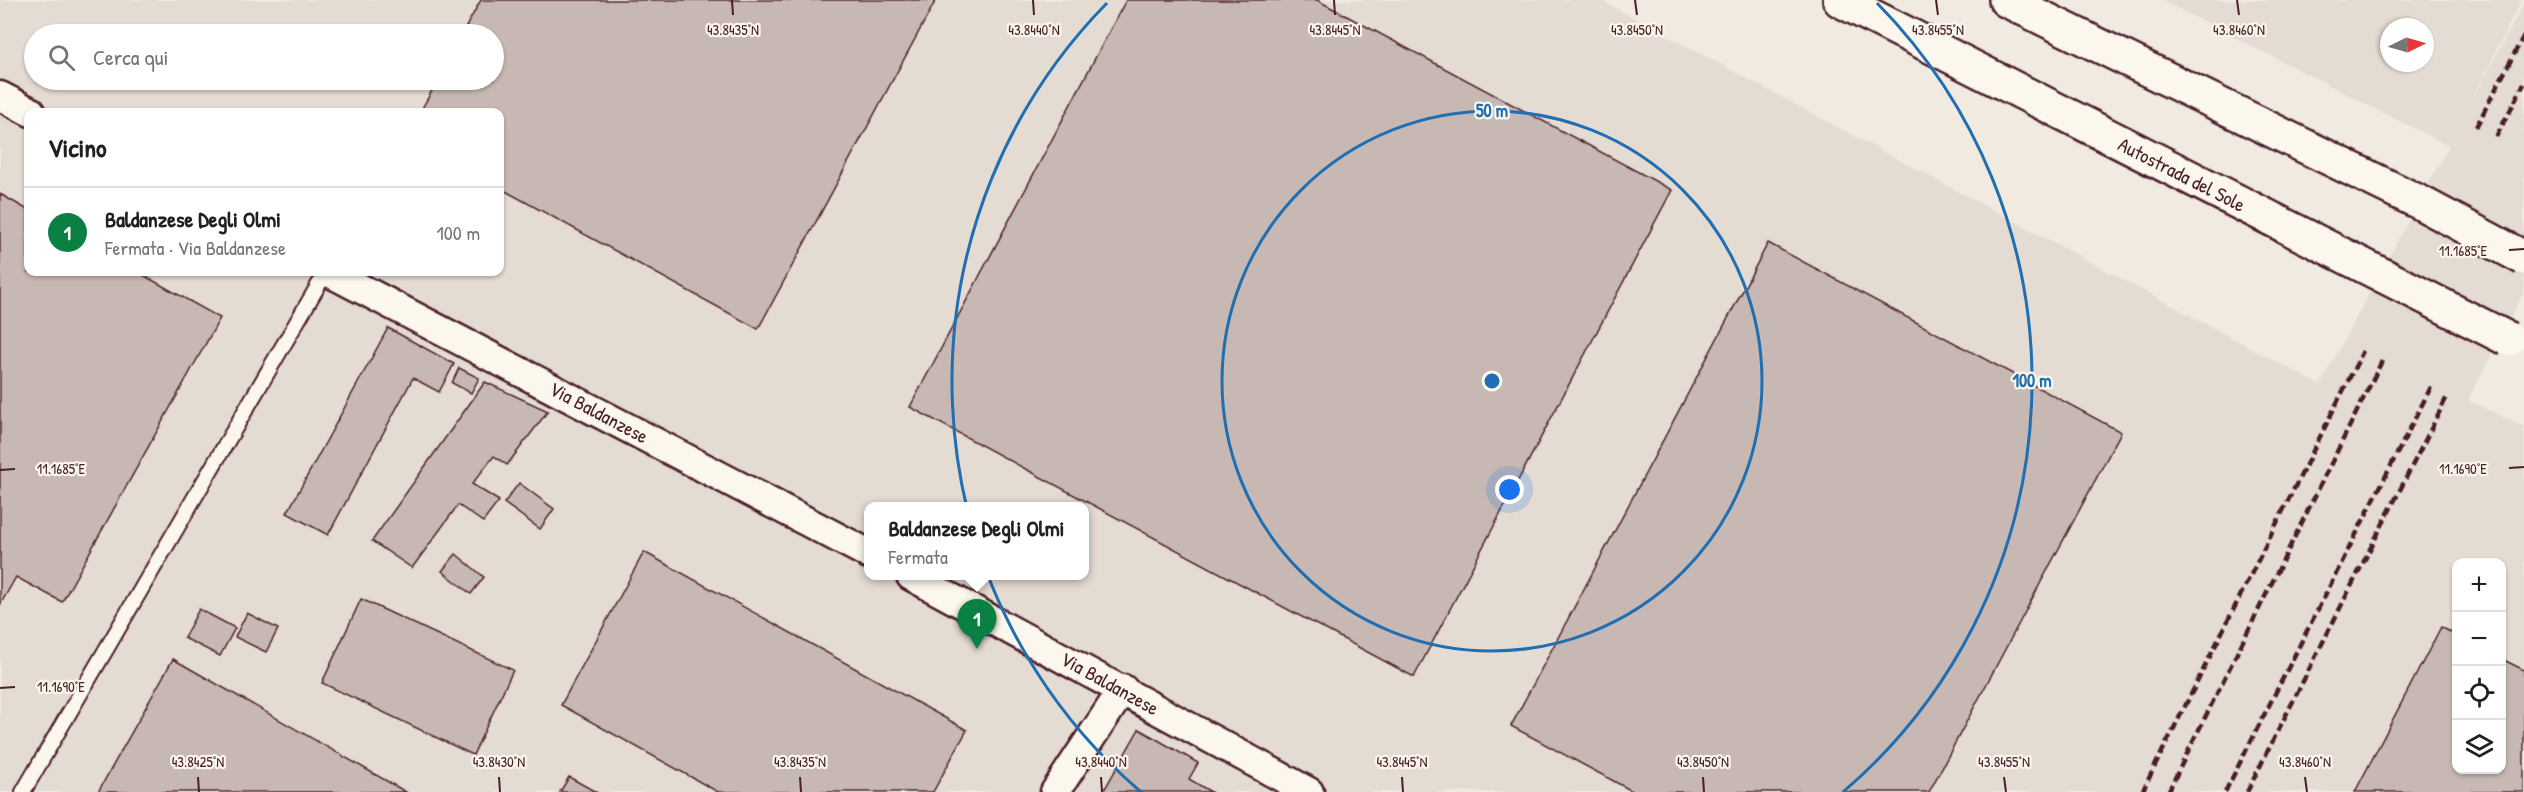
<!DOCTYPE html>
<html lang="it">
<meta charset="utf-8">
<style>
:root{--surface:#fff;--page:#f2f2f2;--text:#202124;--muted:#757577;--line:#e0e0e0;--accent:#0b8043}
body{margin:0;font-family:"Patrick Hand",sans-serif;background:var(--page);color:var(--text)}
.controls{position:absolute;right:18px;bottom:18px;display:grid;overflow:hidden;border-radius:12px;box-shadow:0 2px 4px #0004}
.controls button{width:54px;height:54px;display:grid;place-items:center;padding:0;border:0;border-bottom:2px solid var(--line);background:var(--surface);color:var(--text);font:30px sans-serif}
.compass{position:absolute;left:2380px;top:18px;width:54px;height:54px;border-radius:50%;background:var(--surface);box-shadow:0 2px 4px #0004;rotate:85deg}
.you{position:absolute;left:1510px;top:490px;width:21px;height:21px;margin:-15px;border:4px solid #fff;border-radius:50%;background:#1a73e8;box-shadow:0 0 0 9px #1a73e833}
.badge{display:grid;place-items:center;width:39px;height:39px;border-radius:50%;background:var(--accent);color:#fff;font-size:20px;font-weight:700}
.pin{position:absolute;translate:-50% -50px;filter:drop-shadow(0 2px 3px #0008)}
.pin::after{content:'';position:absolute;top:32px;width:21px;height:18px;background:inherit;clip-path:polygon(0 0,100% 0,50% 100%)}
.popup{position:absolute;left:864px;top:502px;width:225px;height:78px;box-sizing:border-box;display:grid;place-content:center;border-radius:12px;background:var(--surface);filter:drop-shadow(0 2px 4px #0005);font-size:20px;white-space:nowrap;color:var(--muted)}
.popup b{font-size:22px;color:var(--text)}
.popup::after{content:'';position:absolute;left:50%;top:100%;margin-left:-12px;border:12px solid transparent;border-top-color:var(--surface)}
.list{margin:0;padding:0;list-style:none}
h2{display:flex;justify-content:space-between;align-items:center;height:78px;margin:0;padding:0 24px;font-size:26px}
h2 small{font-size:20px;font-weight:400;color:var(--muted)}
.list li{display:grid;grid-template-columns:39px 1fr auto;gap:18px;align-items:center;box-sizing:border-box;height:90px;padding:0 24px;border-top:2px solid var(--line)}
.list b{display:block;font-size:22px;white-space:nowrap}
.list p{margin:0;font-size:20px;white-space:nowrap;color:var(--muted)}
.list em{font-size:20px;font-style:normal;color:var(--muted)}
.icon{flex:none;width:33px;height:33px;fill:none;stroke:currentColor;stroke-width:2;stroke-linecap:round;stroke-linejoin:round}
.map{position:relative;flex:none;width:2524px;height:792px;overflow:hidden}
.search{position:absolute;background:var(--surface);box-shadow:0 2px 4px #0004;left:24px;top:24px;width:480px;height:66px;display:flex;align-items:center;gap:15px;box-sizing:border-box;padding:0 21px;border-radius:33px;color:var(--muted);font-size:22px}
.panel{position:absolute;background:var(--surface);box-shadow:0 2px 4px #0004;left:24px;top:108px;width:480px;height:168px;border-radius:12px}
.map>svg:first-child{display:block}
.built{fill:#e4dbd2;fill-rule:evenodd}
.building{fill:#c8b8b3;stroke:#4a1f2b;stroke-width:1.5}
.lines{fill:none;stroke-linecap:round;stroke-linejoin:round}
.service-casing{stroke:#4a1f2b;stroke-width:18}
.minor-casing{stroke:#4a1f2b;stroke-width:33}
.motorway-casing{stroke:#4a1f2b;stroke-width:38}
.service{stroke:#fbf7ec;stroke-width:14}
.minor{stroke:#fbf7ec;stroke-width:28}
.motorway{stroke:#fbf7ec;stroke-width:33}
.rail{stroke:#4a1f2b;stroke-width:4.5;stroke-dasharray:9 4.5;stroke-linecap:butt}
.motorway-bridge-casing{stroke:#4a1f2b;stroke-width:38;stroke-linecap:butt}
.motorway-bridge{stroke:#fbf7ec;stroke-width:33}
.ticks{fill:none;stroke:#4a1f2b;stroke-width:2}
.ring{fill:none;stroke:#1f6fb2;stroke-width:3}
.labels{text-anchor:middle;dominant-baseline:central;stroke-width:4.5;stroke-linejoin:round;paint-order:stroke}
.street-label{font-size:20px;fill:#4a1f2b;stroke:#fbf7ec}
.ticks-label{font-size:15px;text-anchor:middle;fill:#4a1f2b;stroke:#fbf7ec;stroke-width:4.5;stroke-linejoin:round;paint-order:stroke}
.centre{fill:#1f6fb2;stroke:#fbf7ec;stroke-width:3}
.ring-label{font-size:18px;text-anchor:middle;font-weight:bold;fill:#1f6fb2;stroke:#fbf7ec;stroke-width:4.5;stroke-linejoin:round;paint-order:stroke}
</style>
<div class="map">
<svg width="2524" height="792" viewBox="0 0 2524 792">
<rect width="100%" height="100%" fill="#f0eae0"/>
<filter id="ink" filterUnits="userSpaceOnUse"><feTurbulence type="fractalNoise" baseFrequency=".0167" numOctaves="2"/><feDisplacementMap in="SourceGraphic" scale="12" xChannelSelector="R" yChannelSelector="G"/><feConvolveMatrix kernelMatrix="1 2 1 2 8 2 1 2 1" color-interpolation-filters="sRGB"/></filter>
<g filter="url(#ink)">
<path class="built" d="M0,0H1600L2320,385L2449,146L2161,0H2521L2465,114L2524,3V291L2468,400L2524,427V792H0ZM2389,27H2425V63H2389ZM34,34H494V80H34ZM28,112H500V272H28ZM869,506H1085V576H869ZM2456,562H2502V770H2456Z"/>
<path class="building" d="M481,0H936L758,329L500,188V112H420L438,80H494V34H462Z
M1126,0H1317L1672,190L1414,677L910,407Z
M0,194L28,210V272H138L220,318L62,602L16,577L0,605Z
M1768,243L2121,432L1929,792H1634L1511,726Z
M388,328L454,364L439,392L413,378L328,535L287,513Z
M459,368L479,378L471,393L452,383Z
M485,382L548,411L507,465L494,456L472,484L499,501L483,522L458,505L412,568L372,541Z
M519,483L554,509L540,529L504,503Z
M644,552L967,730L933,792H718L561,705Z
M456,554L484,577L471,594L442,571Z
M361,599L513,670L473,755L322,683Z
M199,609L235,628L220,656L184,638Z
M247,613L278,629L266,652L235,637Z
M2441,627L2456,635V770H2502V659L2524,670V792H2355Z
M173,659L406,792H98Z
M1139,729L1198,763L1189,779L1211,792H1103Z
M569,777L596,792H560Z"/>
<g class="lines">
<g class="service-casing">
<path id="service" d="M23,792L326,272"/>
</g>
<g class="minor-casing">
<path id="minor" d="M0,96L31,112
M329,272L869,554
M911,576L1309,792
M1055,792L1123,689"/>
</g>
<g class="motorway-casing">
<path id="motorway" d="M1840,0L2384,276
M2006,0L2421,203"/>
</g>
<use href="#service" class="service"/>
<use href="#minor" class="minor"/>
<use href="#motorway" class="motorway"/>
<path class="rail" d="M2476,127L2524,35
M2496,137L2524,84
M2142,792L2363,351
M2168,792L2382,361
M2225,792L2432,385
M2247,792L2448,395"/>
<g class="motorway-bridge-casing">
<path id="motorway-bridge" d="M2421,203L2524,258
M2384,276L2508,339"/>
</g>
<use href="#motorway-bridge" class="motorway-bridge"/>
</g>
</g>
<path class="ticks" d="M732,0L733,15M1033,0L1034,15M1334,0L1335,15M1635,0L1637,15M1936,0L1938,15M2237,0L2239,15M2509,250L2524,249M2509,468L2524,467M0,470L15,469M0,688L15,687M198,777L199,792M499,777L500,792M800,777L801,792M1101,777L1102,792M1402,777L1403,792M1703,777L1704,792M2004,777L2006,792M2305,777L2307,792"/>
<g class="ring">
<circle cx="1492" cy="381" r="270"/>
<path d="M1141 792A540 540 0 0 1 1107 3M1877 3A540 540 0 0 1 1843 792"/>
</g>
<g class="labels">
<g class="street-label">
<text transform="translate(2182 174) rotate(27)">Autostrada del Sole</text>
<text transform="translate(599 412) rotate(28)">Via Baldanzese</text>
<text transform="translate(1110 683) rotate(29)">Via Baldanzese</text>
</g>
</g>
<g class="ticks-label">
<text x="733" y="35">43.8435°N</text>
<text x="1034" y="35">43.8440°N</text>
<text x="1335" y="35">43.8445°N</text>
<text x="1637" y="35">43.8450°N</text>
<text x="1938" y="35">43.8455°N</text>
<text x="2239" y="35">43.8460°N</text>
<text x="2463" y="256">11.1685°E</text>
<text x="2463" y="474">11.1690°E</text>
<text x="61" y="474">11.1685°E</text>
<text x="61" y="692">11.1690°E</text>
<text x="198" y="767">43.8425°N</text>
<text x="499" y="767">43.8430°N</text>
<text x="800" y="767">43.8435°N</text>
<text x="1101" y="767">43.8440°N</text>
<text x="1402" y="767">43.8445°N</text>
<text x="1703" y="767">43.8450°N</text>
<text x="2004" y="767">43.8455°N</text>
<text x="2305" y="767">43.8460°N</text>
</g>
<circle cx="1492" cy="381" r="9" class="centre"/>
<g class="ring-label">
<text x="1492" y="117">50 m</text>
<text x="2032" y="387">100 m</text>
</g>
</svg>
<div class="controls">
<button>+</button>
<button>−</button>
<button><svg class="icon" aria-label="locate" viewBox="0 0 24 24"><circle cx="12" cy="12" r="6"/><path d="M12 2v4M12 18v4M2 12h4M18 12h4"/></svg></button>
<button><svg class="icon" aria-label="layers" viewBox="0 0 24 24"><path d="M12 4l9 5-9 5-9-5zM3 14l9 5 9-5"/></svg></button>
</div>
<svg class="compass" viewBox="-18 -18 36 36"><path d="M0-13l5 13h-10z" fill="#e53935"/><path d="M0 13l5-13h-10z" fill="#757577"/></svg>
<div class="you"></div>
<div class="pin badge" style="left:977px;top:649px">1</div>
<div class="popup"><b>Baldanzese Degli Olmi</b>Fermata</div>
<div class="search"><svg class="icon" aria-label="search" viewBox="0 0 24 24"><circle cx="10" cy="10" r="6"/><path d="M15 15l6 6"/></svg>Cerca qui</div>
<section class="panel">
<h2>Vicino<small></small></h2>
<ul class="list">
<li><span class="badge">1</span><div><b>Baldanzese Degli Olmi</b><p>Fermata · Via Baldanzese</p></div><em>100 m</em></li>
</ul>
</section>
</div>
